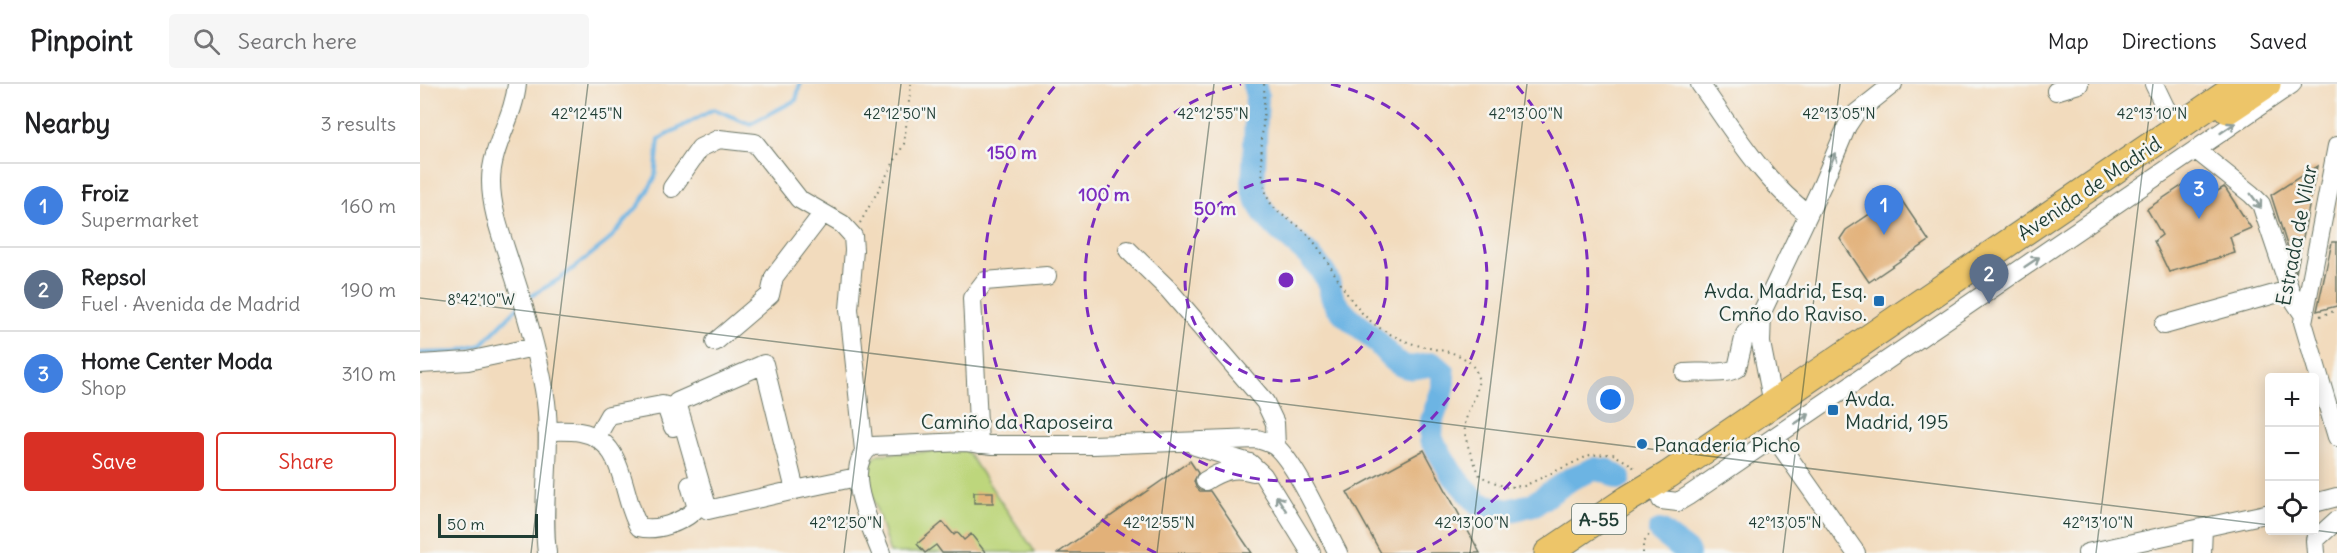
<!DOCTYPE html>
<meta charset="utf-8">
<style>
:root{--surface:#fff;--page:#f6f6f6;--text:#202124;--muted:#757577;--line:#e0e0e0;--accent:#d93025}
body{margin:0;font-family:Delius,sans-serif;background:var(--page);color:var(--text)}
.controls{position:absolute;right:18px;bottom:18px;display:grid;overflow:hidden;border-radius:6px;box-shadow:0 3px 15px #0003}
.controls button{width:54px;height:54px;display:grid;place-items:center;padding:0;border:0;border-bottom:2px solid var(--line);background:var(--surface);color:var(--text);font:30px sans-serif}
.scale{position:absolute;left:18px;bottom:15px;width:100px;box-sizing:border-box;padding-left:6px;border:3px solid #1f3d34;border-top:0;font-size:16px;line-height:21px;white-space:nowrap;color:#1f3d34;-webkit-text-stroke:4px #f6f6f2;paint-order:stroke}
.you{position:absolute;left:1191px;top:316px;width:21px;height:21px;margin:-15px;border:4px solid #fff;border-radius:50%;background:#1a73e8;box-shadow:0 0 0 9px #1a73e833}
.badge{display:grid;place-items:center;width:39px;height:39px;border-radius:50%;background:var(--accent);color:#fff;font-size:20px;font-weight:700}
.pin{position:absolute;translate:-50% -50px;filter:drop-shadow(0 2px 3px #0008)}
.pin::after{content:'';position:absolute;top:32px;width:21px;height:18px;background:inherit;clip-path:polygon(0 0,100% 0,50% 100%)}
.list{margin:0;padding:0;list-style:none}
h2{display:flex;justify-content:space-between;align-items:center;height:78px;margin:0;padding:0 24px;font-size:26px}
h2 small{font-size:20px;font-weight:400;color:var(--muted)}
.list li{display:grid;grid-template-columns:39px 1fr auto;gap:18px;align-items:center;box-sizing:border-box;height:84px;padding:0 24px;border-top:2px solid var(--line)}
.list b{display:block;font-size:22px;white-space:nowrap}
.list p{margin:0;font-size:20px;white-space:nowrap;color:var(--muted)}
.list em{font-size:20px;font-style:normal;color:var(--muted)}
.actions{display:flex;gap:12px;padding:18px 24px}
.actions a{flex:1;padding:14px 0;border:2px solid var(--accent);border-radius:6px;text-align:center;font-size:21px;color:var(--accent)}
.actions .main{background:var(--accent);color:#fff}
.icon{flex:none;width:33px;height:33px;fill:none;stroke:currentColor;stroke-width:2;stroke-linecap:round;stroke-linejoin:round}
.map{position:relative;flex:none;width:1917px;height:469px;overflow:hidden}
header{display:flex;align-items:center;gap:36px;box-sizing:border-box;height:84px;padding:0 30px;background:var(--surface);border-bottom:2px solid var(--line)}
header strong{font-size:28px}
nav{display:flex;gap:33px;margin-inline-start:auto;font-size:21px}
.search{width:420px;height:54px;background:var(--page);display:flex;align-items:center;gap:15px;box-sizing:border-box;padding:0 21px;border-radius:6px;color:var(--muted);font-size:22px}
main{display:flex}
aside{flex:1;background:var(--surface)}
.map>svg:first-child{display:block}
.green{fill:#bdd67b;stroke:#6e8a58;stroke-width:1.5}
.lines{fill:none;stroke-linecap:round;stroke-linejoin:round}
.stream{stroke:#6cb4e3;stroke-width:4}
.river{stroke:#6cb4e3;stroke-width:24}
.building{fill:#e2b179}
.minor-casing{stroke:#697464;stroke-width:20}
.highway-casing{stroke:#697464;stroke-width:29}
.path{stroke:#697464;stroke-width:2;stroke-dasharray:1.5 4.5;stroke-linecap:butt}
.minor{stroke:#fff;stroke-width:18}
.highway{stroke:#edc569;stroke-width:27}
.oneway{stroke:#8f9e9a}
.ticks{fill:none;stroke:#1f3d34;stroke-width:1.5;stroke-opacity:0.45}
.ring{fill:none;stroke:#7b2cbf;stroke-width:3;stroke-dasharray:10 8}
.poi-dot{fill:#1f6fb2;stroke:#f6f6f2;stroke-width:2}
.labels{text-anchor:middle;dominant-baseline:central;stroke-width:5;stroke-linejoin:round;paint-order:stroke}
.shield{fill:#f6f6f2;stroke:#60746d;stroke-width:1.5}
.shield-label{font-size:18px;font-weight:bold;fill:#1f3d34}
.street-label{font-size:20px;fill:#1f3d34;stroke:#f6f6f2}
.poi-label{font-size:20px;fill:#1f3d34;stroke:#f6f6f2;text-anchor:start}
.ticks-label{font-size:15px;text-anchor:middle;fill:#1f3d34;stroke:#f6f6f2;stroke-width:5;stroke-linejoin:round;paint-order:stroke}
.centre{fill:#7b2cbf;stroke:#f6f6f2;stroke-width:3}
.ring-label{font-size:18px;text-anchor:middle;font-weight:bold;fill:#7b2cbf;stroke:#f6f6f2;stroke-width:5;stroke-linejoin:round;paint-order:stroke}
</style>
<header>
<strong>Pinpoint</strong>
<div class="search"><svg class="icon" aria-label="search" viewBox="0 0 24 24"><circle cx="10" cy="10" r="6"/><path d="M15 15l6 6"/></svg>Search here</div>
<nav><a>Map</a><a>Directions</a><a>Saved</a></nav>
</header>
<main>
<aside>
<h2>Nearby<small>3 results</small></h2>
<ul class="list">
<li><span class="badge" style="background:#3f7fe0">1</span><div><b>Froiz</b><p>Supermarket</p></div><em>160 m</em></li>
<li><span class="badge" style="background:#5c6f8a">2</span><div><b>Repsol</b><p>Fuel · Avenida de Madrid</p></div><em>190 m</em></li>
<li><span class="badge" style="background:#3f7fe0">3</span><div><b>Home Center Moda</b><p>Shop</p></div><em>310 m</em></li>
</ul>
<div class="actions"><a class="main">Save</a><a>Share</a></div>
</aside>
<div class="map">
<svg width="1917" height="469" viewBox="0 0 1917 469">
<rect width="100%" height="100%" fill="#f6f6f2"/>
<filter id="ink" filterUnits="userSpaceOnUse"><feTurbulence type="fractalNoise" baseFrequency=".0167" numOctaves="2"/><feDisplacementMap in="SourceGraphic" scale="12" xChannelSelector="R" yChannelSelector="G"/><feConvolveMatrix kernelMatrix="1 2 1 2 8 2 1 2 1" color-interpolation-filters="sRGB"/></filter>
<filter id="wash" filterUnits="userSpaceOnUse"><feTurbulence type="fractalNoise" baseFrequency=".008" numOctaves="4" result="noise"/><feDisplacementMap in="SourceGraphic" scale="24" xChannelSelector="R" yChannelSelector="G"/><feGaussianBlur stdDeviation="1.35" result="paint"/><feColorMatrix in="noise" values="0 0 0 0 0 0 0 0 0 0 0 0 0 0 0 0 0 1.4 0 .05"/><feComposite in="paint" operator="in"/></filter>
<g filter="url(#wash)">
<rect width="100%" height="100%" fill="#f2dbbd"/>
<path class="green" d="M546,366L615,468L470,469L447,394C448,384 450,376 459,370Z"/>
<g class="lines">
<path class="stream" d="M106,215L141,194L188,157L220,120L235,94L239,55L294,25L330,40L376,16L380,0
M0,269L34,268L61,261L99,222"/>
<path class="river" d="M834,0L837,11L833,106C846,148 885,157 906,193C910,199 910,208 913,215C923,233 938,239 952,253C961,261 968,272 978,279C988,287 1001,282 1013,280L1023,288V305L1012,336L1011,355L1032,390L1059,420L1088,427L1114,420L1152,394L1174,385L1188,387L1199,394
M1240,447L1268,469"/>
</g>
<g id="blocks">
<path class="building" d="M1897,82L1876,189L1851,111Z
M1778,91L1793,110L1804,103L1806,105L1831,144L1810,153L1815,169L1749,188L1734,157L1742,151L1727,125Z
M1478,111L1509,157L1449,198L1420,155L1426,146Z
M1912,158H1917V222L1897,227Z
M1004,366L1060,469H961L927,408Z
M770,377L778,389L774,397L776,403L780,407H790L832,469H638Z
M554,408H573V419H554Z
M523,438L534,451L537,448L544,456L551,450L566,469H522L516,461L505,469L497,460Z"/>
</g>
</g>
<g filter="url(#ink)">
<use href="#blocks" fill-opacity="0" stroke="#697464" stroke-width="1.5"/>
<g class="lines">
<g class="minor-casing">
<path id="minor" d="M97,0C94,34 71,62 71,97C71,127 83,156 92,185C106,228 120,274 126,318C132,368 121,419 127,469
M1280,0C1313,46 1342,96 1388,130
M1734,0L1745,23L1758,43
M1636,7L1659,0
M1917,62L1883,238L1917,353
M1776,66L1831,110L1841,120L1873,215L1883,230
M252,104L280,64L299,55L335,59L379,115L422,140L433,152L434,166L429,225L444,366
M708,166L748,205L845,318L855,339L856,363
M1744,241L1869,206
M295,258L350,211L354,193L403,129
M0,280L48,277L114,263
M1265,289C1281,287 1304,292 1317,284L1325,250L1342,228
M1353,320L1341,259L1342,228L1403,99L1427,42L1435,30L1473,0
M127,347C137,347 149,346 160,348C207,356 200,411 219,443C237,448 261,438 274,427L276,421L270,401
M176,354L189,331L242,321L246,322L253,343
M1355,354L1436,469
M559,360L552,214L565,197L627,192
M775,362L830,379L843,391L891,469
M785,397C801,387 814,382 833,388
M375,406L288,426L257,318L344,280L375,406L437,393
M1241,416L1258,418L1268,412L1872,0
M1894,419L1917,413
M461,469C451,442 420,381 452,362L545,358L573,361H673L837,355C844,357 849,358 855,362C876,379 904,443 918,469
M1667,469L1850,429
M1782,469L1783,444
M1896,469L1895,456L1917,436"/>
</g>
<g class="highway-casing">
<path id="highway" d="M1808,26L1847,0
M1128,469L1208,415L1248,391L1821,0"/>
</g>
<path class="path" d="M844,0C846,34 836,77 846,109C853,132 873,134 887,150C915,180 925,223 963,246C975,253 990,260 1005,263C1020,267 1039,267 1051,280C1069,300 1048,319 1045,340C1043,357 1054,376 1060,392L1085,403L1104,402L1170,371L1193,370L1212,381L1216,387
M440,139L484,60L491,0
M1900,232L1917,226
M1223,469V460L1230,449"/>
<use href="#minor" class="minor"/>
<use href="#highway" class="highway"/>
</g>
<defs><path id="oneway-shaft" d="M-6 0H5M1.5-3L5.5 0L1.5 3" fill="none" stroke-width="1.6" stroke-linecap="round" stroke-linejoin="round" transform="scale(1.5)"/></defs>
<g class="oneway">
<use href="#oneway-shaft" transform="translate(1808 44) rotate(-34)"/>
<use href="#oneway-shaft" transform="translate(1412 77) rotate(-67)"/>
<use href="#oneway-shaft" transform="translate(1836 117) rotate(54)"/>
<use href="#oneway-shaft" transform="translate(1612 178) rotate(-34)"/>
<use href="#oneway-shaft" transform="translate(1382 335) rotate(-34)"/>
<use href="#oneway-shaft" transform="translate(861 419) rotate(-123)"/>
</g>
</g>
<path class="ticks" d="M0,214L1850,441M1893,446L1917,449M111,469L168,0M424,469L481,0M737,469L794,0M1050,469L1107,0M1363,469L1420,0M1676,469L1733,0"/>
<g class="ring">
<circle cx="866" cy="196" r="101"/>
<path d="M911 0A201 201 0 1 1 821 0"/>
<path d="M736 469A302 302 0 0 1 635 2M1097 2A302 302 0 0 1 996 469"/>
</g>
<g class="poi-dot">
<rect x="1453" y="211" width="12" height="12" rx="3"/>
<rect x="1407" y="320" width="12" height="12" rx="3"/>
<circle cx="1222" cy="360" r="6"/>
</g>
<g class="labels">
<rect class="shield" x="1152" y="420" width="54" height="30" rx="4.5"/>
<g class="shield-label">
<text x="1179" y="435">A-55</text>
</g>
<g class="street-label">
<text transform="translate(1669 104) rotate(-34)">Avenida de Madrid</text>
<text transform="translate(1876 151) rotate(-79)">Estrada de Vilar</text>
<text x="597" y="337">Camiño da Raposeira</text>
</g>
<g class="poi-label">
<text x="1447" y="206" text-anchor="end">Avda. Madrid, Esq.<tspan x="1447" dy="23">Cmño do Raviso.</tspan></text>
<text x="1425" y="314">Avda.<tspan x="1425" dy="23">Madrid, 195</tspan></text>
<text x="1234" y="360">Panadería Picho</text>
</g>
</g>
<g class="ticks-label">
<text x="167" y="35">42°12'45"N</text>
<text x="480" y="35">42°12'50"N</text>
<text x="793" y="35">42°12'55"N</text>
<text x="1106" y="35">42°13'00"N</text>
<text x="1419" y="35">42°13'05"N</text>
<text x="1732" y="35">42°13'10"N</text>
<text x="61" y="221">8°42'10"W</text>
<text x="426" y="444">42°12'50"N</text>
<text x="739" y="444">42°12'55"N</text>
<text x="1052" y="444">42°13'00"N</text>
<text x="1365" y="444">42°13'05"N</text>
<text x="1678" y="444">42°13'10"N</text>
</g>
<circle cx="866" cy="196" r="9" class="centre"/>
<g class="ring-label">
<text x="592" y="75">150 m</text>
<text x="684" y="117">100 m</text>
<text x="795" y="131">50 m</text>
</g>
</svg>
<div class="controls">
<button>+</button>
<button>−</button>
<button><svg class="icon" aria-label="locate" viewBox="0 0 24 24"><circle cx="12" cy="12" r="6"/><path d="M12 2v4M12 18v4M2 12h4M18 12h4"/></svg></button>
</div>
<div class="scale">50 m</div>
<div class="you"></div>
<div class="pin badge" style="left:1464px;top:151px;background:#3f7fe0">1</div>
<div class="pin badge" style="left:1569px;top:220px;background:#5c6f8a">2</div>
<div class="pin badge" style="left:1779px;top:135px;background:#3f7fe0">3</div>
</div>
</main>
